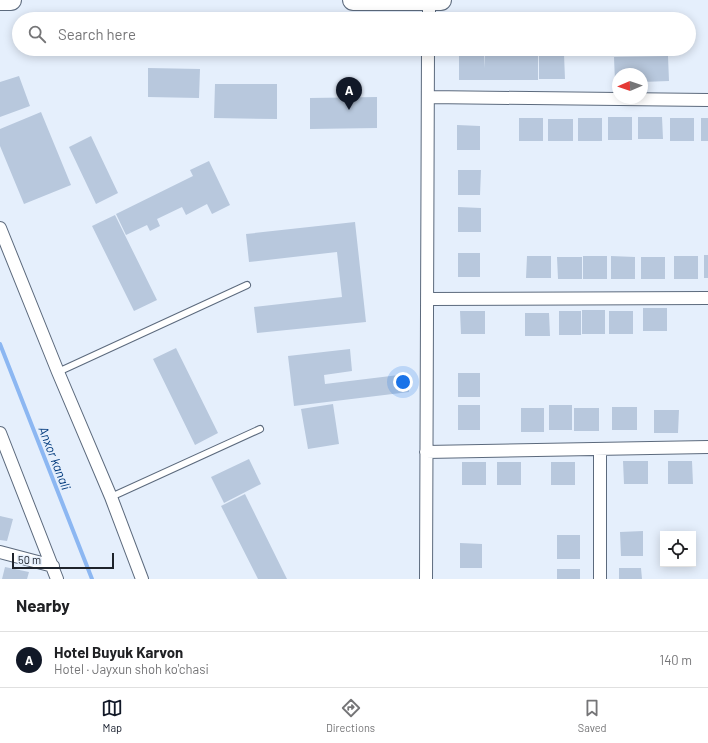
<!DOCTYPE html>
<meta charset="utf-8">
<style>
:root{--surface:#fff;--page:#f6f6f6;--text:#202124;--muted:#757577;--line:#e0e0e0;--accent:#111827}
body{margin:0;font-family:Barlow,sans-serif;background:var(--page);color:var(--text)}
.controls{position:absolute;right:12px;bottom:12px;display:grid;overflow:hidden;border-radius:0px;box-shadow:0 2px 10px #0003}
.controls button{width:36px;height:36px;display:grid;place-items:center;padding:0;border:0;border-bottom:1px solid var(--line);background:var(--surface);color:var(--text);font:20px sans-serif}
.compass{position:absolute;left:612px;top:68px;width:36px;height:36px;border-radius:50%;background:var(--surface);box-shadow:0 2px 10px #0003;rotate:268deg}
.scale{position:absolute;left:12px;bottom:10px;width:102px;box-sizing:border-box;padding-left:4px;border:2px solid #1e232b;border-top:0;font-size:11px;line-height:14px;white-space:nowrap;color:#1e232b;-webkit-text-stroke:3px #e5effc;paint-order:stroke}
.you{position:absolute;left:403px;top:382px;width:14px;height:14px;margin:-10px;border:3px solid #fff;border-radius:50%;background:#1a73e8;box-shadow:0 0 0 6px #1a73e833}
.badge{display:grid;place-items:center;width:26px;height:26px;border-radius:50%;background:var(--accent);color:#fff;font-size:13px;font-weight:700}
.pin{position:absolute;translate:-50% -33px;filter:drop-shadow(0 1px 2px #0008)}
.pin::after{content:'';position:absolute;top:21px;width:14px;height:12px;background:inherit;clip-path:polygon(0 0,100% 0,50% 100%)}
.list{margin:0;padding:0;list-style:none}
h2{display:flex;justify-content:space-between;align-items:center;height:52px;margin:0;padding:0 16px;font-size:17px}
h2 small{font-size:13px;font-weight:400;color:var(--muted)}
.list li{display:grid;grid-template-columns:26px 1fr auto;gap:12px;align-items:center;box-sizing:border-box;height:56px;padding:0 16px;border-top:1px solid var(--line)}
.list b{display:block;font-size:15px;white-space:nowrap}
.list p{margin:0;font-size:13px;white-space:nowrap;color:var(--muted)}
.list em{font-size:13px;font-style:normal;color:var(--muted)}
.icon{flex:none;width:22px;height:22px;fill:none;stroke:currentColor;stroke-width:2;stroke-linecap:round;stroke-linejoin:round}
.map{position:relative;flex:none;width:708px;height:579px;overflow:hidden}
.search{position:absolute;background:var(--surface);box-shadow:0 2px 10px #0003;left:12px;right:12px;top:12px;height:44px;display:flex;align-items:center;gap:10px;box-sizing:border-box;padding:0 14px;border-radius:22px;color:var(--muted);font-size:15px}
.sheet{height:108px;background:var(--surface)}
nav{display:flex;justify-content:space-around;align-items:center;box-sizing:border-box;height:56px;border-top:1px solid var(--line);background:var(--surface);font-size:11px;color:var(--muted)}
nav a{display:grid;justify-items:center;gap:2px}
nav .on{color:var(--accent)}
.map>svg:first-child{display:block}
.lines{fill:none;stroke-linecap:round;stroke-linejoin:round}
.stream{stroke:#8cb7f2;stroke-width:4}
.building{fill:#b8c8dd}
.service-casing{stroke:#5c6a7d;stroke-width:8}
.minor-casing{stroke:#5c6a7d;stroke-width:14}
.trunk-casing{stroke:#5c6a7d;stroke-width:22}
.service{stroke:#fff;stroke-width:6}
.minor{stroke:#fff;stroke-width:12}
.trunk{stroke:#fff;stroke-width:20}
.labels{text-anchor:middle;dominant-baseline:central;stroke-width:3.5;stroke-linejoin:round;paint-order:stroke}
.water-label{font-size:13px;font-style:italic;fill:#003a7d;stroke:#e5effc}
</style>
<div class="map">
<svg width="708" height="579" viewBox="0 0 708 579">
<rect width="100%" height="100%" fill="#e5effc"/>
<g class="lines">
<path class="stream" d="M0,344L92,579"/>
</g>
<path class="building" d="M459,54H484L485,68V54H538V80H459Z
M539,54H564L565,79H539Z
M668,56L669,81L642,82V74H618V82H615L614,57Z
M148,68L200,69L199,98L148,97Z
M19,76L30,106L0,117V82Z
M215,84H277V119L214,118Z
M377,97V128L310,129V98Z
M41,112L71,185L24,204L0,146V129Z
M608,117H632V140H608Z
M638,117H662L663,139H638Z
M519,118H543V141H519Z
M578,118H602V141H578Z
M670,118H694V141H670Z
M701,118H708V141H701Z
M548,119H573V141H548Z
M457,125L480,126V150H457Z
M91,136L118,193L96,204L69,147Z
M209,161L230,205L212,214L207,204L186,215L182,207L157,219L160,226L150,231L147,225L126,235L116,214L193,176L190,170Z
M458,170H481L480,195H458Z
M458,207L481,208V232H458Z
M115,215L157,300L134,311L92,226Z
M355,222L366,322L257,333L254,307L342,297L337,252L249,262L246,234Z
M458,253H480V277H458Z
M704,255H708V278H704Z
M527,256H551V278H526Z
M583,256H607V279H583Z
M611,256L635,257V279H611Z
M674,256H698V279H674Z
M557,257H582V279H558Z
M641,257H665V279H641Z
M643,308H667V331H643Z
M582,310H605V334H582Z
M460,311H485V334H461Z
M559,311H581V335H559Z
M609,311H633V334H609Z
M525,313H549L550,336H525Z
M176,348L218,433L195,445L153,359Z
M350,349L352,371L324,375L325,384L407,374L409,392L294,406L288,356Z
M458,373H480V397H458Z
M333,404L339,444L308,449L301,409Z
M458,405H480V430H458Z
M549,405H572V430H549Z
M612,407H637V430H612Z
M521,408H544V432H521Z
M574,408H599V431H574Z
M654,410H679L678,433H654Z
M249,459L261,484L224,503L211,477Z
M623,461H648V484H624Z
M668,461H692L693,484H668Z
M462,462H486V485H462Z
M497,462H521V485H497Z
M551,462H575V485H551Z
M245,494L287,579H258L221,506Z
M0,516L13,519L7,541L0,540Z
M643,531V556H621L620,532Z
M557,535H580V559H557Z
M460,543L482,544V568H460Z
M5,567L29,572L27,579H2Z
M619,568H641L642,579H619Z
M557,569H580V579H557Z"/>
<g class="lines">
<g class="service-casing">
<path id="service" d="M58,372L247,285
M111,497L260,429"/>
</g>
<g class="minor-casing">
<path id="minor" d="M429,19V0
M428,97L708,100
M0,228L58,372L111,497L142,579
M427,299L708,298
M0,433L57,579
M426,452L708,447
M0,552L53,566
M426,579L428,49
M600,579V449"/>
</g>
<g class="trunk-casing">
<path id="trunk" d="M0,0H11
M353,0H441"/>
</g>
<use href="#service" class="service"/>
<use href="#minor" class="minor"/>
<use href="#trunk" class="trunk"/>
</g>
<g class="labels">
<g class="water-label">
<text transform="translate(55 458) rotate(69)">Anxor kanali</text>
</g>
</g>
</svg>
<div class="controls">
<button><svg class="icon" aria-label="locate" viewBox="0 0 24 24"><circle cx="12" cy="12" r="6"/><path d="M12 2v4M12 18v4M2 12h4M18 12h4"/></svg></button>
</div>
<svg class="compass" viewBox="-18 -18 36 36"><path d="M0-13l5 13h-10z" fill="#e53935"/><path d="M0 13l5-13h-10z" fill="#757577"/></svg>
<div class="scale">50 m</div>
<div class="you"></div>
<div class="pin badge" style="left:349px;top:110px">A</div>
<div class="search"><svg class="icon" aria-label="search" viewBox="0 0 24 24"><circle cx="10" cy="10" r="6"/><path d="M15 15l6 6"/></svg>Search here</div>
</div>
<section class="sheet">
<h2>Nearby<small></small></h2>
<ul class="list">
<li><span class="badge">A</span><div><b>Hotel Buyuk Karvon</b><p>Hotel · Jayxun shoh ko'chasi</p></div><em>140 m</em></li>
</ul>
</section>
<nav>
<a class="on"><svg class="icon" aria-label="map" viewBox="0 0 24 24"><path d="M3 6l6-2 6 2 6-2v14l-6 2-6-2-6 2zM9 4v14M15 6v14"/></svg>Map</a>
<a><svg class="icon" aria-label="directions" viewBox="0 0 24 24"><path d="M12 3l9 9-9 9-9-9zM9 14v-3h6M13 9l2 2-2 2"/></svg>Directions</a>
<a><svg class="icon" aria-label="saved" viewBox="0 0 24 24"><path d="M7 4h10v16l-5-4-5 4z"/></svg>Saved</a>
</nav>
